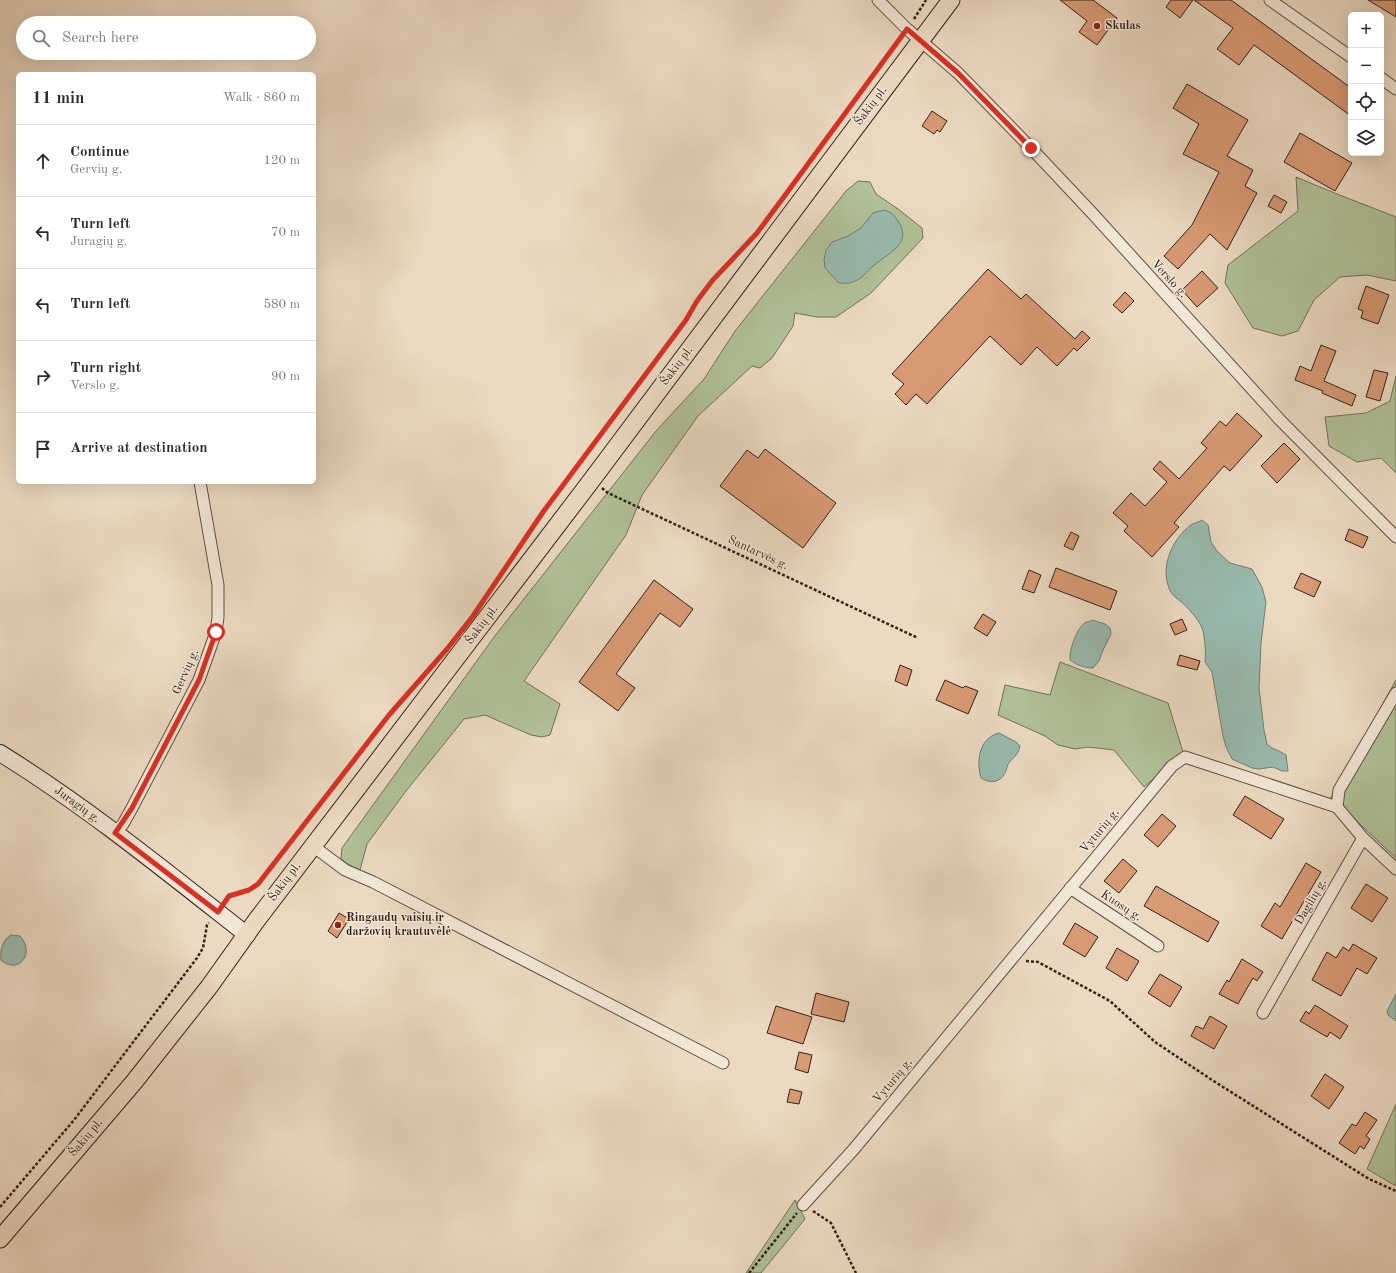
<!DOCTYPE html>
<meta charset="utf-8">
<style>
:root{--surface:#fff;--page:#f2f2f3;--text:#2b2b33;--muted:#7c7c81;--line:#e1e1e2}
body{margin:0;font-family:"Old Standard TT",serif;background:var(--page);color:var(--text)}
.controls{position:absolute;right:12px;top:12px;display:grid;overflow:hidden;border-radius:6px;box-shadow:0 4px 16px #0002}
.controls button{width:36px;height:36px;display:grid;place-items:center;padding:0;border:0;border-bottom:1px solid var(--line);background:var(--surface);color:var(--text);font:20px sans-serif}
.stop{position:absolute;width:12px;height:12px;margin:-9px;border:3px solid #d93025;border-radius:50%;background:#fff}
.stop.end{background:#d93025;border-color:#fff;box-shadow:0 1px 4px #0008}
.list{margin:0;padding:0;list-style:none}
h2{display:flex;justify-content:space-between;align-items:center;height:52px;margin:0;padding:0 16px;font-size:17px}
h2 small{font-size:13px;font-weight:400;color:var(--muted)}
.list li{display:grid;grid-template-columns:26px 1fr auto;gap:12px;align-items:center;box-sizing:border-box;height:72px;padding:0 16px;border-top:1px solid var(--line)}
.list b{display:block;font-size:15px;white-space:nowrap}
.list p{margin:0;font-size:13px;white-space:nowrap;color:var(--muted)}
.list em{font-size:13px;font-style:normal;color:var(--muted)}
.icon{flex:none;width:22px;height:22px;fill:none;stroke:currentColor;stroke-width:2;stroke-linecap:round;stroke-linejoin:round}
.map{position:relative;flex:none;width:1396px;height:1273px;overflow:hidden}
.search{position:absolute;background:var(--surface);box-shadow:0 4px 16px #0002;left:16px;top:16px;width:300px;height:44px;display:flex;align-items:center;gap:10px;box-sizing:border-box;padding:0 14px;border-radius:22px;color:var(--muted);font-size:15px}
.panel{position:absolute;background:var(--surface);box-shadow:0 4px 16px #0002;left:16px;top:72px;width:300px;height:412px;border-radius:6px}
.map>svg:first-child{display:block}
.green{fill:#b1c198;stroke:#727258}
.water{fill:#99bbaf;stroke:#707e73}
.building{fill:#d89a75;stroke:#322218}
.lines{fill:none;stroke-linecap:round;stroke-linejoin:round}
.minor-casing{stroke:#605042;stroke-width:13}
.secondary-casing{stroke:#322218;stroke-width:18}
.primary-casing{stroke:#322218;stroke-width:19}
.path{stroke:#322218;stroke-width:2.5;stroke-dasharray:3 2;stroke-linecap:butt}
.minor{stroke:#f2e7d7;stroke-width:11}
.secondary{stroke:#f2e7d7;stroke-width:16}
.primary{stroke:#ebdac2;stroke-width:17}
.route{stroke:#d93025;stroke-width:5}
.poi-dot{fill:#8f2418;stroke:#f2e7d7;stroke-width:1.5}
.labels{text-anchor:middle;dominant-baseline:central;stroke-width:3;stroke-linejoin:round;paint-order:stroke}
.poi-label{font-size:12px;font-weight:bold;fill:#322218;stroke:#f2e7d7;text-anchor:start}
.street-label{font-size:12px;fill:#322218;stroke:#f2e7d7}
</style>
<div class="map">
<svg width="1396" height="1273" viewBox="0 0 1396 1273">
<rect width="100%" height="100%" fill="#ebdac2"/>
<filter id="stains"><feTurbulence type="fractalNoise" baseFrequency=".005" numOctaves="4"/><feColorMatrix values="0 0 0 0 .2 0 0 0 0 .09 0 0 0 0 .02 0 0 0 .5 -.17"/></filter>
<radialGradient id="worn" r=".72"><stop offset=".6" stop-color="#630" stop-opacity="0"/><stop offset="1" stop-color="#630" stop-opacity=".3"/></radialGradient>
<path class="green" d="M1296,177L1337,194L1396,217V281L1367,275L1340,277L1314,300L1298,331L1282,336L1253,328L1225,283L1228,265L1298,211Z
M858,181L870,182L876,194L898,209L922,228L923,238L871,293L836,317H817L795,313L793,326L772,358L760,368L752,366L698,416L642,495L626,535L524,681L560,704L550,735L542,737L531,735L485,715L464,719L406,791L367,844L360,870L351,866L341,859L342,848L494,637L656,431L704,379L735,331L846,191Z
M1396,376V473L1381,458L1357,462L1329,446L1325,417L1366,413L1390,401Z
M1060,662L1168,703L1183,752L1144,787L1114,750L1088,747L1075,749L1058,745L1045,736L998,715L1005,685L1050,695Z
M1396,680V858L1331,797Z
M1396,1104V1186L1367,1169Z
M795,1200L805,1219L761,1273H746Z"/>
<path class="water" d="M884,210C891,212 894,215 898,221C912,242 892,251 878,262C863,273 861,285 839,283L825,268L824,260L826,250L832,242L848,236L861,228L873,213Z
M1202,520L1208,525L1211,542L1217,551L1230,563L1252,569L1262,587L1266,602L1261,643L1259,688L1264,730L1267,744L1272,748L1279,751L1286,755L1288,771H1282L1273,767L1259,769L1252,768L1232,759L1226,747L1223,736L1212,672L1205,662C1206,654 1205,636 1202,628C1199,620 1191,612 1186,606C1180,600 1171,596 1169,588C1160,566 1173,538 1191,525C1194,523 1199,522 1202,520Z
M1092,620L1105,624L1110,628L1111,634L1103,650L1099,661L1093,668C1084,668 1077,665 1070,660C1069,650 1077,627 1086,622C1087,622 1092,621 1092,620Z
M999,733L1016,742L1020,746C1018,756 1013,757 1008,764C1007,766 1007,769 1006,771C1001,783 991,784 981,778C976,761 979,738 999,733Z
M11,935L20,936C36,954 18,975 1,960C0,949 2,941 11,935Z
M1396,994V1021L1388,1015L1387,1011Z"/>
<path class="building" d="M1060,0H1093L1117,18L1097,45L1079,32L1087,21Z
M1171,0H1193L1180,18L1166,7Z
M1194,0H1231L1351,88V116L1254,45L1239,65L1217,49L1233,28Z
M1368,0H1396V17Z
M1187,84L1248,120L1227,156L1253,170L1245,186L1257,193L1227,250L1210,234L1178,269L1164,256L1192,225L1219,172L1183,154L1199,124L1173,108Z
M932,111L947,121L940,132L937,130L934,134L922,126Z
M1300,133L1352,163L1335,191L1284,162Z
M1274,195L1287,202L1281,213L1268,206Z
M988,269L1021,299L1026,294L1075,339L1082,331L1090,338L1077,351L1074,348L1057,366L1037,347L1021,365L990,336L927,404L916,394L906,405L895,394L904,384L892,374Z
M1202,271L1218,288L1197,307L1182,290Z
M1366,286L1389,295L1378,324L1361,318L1363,311L1358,309Z
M1125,292L1134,301L1122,313L1113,305Z
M1321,345L1336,351L1324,381L1356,395L1352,406L1322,393L1323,391L1295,380L1300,366L1311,371Z
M1374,370L1388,373L1380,401L1366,397Z
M1237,413L1262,436L1230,471L1224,466L1174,523L1179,527L1152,557L1124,531L1128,526L1113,513L1131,493L1145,506L1167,482L1153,469L1160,461L1179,479L1207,448L1201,443L1220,421L1226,426Z
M1284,443L1300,459L1277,483L1261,466Z
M765,449L836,503L803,548L720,486L747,450L758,458Z
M1349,529L1368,537L1363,548L1345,540Z
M1071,532L1079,536L1073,550L1064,546Z
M1056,568L1117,591L1110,610L1049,587Z
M1029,570L1041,575L1034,593L1022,589Z
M1301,573L1321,582L1314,597L1294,588Z
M654,580L693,609L680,627L660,613L616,674L635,688L618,711L579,682Z
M983,614L996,622L987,636L974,628Z
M1182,619L1187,630L1175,635L1170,624Z
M1180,655L1200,661L1197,670L1177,665Z
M900,665L912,670L907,686L895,681Z
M945,680L963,688L965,686L978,691L968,714L936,700Z
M1245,796L1284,819L1271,839L1233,815Z
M1162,814L1176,826L1158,847L1144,835Z
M1123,859L1137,871L1119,893L1104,881Z
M1306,863L1321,872L1282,939L1261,926L1275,903L1280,907Z
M1366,884L1388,898L1372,922L1351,908Z
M1156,886L1219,922L1208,942L1144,906Z
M339,913L349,919L337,938L328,931Z
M1075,923L1098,937L1085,957L1063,944Z
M1353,944L1377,958L1367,974L1357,968L1341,996L1312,980L1327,952L1336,958L1343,947L1349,951Z
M1117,948L1139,961L1127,981L1106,968Z
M1242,959L1263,972L1257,981L1253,978L1238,1004L1219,994L1227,980L1229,982Z
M1160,974L1182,987L1170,1007L1148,993Z
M816,993L849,1002L844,1022L811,1014Z
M1315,1005L1348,1026L1340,1039L1330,1032L1327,1037L1300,1021L1306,1011L1309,1014Z
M776,1006L812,1017L803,1044L767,1033Z
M1210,1016L1227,1026L1214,1049L1191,1036L1196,1026L1203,1029Z
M799,1052L812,1055L808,1073L795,1069Z
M1325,1074L1344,1087L1329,1109L1311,1096Z
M790,1089L802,1092L799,1104L787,1102Z
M1365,1112L1377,1120L1366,1136L1370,1139L1364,1149L1360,1146L1355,1154L1339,1143L1352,1124L1356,1126Z"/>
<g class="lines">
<g class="minor-casing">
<path id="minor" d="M878,0L907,29L958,73L1031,148L1093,214L1280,420L1396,537
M1270,0L1351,57
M1381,78L1396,89
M1337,807L1339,790L1396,693
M115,833L123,824L132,808L199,680L216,632L218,617V585L200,482
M1363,838L1396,869
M313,846L345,870L373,882L723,1063
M1070,888L1158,946
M1263,1013L1363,838L1337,807
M803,1205L854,1149L1172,766L1185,757L1337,807"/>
</g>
<g class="secondary-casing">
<path id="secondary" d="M0,753C87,807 167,872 247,935"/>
</g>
<g class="primary-casing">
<path id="primary" d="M0,1239L134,1082L209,987L256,921L591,481L951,0"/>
</g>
<path class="path" d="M914,19L926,0
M806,166L900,38
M602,488L608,493L918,638
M512,558L543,512L686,320L697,301L712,281L757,233
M225,901L229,896L249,890L258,884L389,715L415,685
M1026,961L1038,962L1110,1001L1155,1042L1212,1080L1369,1179L1396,1191
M0,1207L74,1120L197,958L203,948L207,925L209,923
M813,1211L831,1223L856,1273
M749,1273L797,1213"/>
<use href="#minor" class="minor"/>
<use href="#secondary" class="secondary"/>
<use href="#primary" class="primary"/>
</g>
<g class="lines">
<path class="route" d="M216,632L199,680L132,808L115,833L218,912L229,896L249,890L258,884L389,715L447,649L473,616L543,512L686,320L697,301L712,281L757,233L783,198L907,29L958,73L1031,148"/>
</g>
<g class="poi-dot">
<circle cx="1097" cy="26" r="4"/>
<circle cx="338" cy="925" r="4"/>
</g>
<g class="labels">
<g class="poi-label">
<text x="1105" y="26">Skulas</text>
<text x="346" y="918">Ringaudų vaisių ir<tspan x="346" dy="14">daržovių krautuvėlė</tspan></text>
</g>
<g class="street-label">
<text transform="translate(871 106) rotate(-53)">Šakių pl.</text>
<text transform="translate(1169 279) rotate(48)">Verslo g.</text>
<text transform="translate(677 366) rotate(-53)">Šakių pl.</text>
<text transform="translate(758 553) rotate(25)">Santarvės g.</text>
<text transform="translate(482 625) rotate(-53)">Šakių pl.</text>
<text transform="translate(186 672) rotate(-66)">Gervių g.</text>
<text transform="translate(77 805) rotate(36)">Juragių g.</text>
<text transform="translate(1100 831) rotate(-50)">Vyturių g.</text>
<text transform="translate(285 882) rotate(-53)">Šakių pl.</text>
<text transform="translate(1311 902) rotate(-60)">Dagilių g.</text>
<text transform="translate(1121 906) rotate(33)">Kuosų g.</text>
<text transform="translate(893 1081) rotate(-50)">Vyturių g.</text>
<text transform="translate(86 1138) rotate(-50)">Šakių pl.</text>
</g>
</g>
<rect width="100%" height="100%" filter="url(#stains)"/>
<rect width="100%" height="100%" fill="url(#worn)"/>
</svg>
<div class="controls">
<button>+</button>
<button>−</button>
<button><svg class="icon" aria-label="locate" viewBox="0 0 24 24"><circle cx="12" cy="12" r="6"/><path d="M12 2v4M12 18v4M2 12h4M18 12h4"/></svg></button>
<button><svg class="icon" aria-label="layers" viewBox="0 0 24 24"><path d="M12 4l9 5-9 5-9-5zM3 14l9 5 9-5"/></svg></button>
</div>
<div class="stop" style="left:216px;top:632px"></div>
<div class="stop end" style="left:1031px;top:148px"></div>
<div class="search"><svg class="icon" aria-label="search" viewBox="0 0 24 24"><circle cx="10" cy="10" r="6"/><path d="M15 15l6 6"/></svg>Search here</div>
<section class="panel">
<h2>11 min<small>Walk · 860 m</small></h2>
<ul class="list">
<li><svg class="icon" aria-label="ahead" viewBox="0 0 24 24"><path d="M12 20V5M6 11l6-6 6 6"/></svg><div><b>Continue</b><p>Gervių g.</p></div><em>120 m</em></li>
<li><svg class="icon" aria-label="left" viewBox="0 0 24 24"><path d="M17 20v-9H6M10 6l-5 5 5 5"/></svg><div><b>Turn left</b><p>Juragių g.</p></div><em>70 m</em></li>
<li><svg class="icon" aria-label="left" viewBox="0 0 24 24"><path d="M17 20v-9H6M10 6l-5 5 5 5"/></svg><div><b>Turn left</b></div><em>580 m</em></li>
<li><svg class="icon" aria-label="right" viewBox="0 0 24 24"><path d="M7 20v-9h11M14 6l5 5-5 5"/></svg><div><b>Turn right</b><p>Verslo g.</p></div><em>90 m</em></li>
<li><svg class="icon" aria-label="arrive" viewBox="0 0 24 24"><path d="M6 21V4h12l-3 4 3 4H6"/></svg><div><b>Arrive at destination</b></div></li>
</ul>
</section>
</div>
